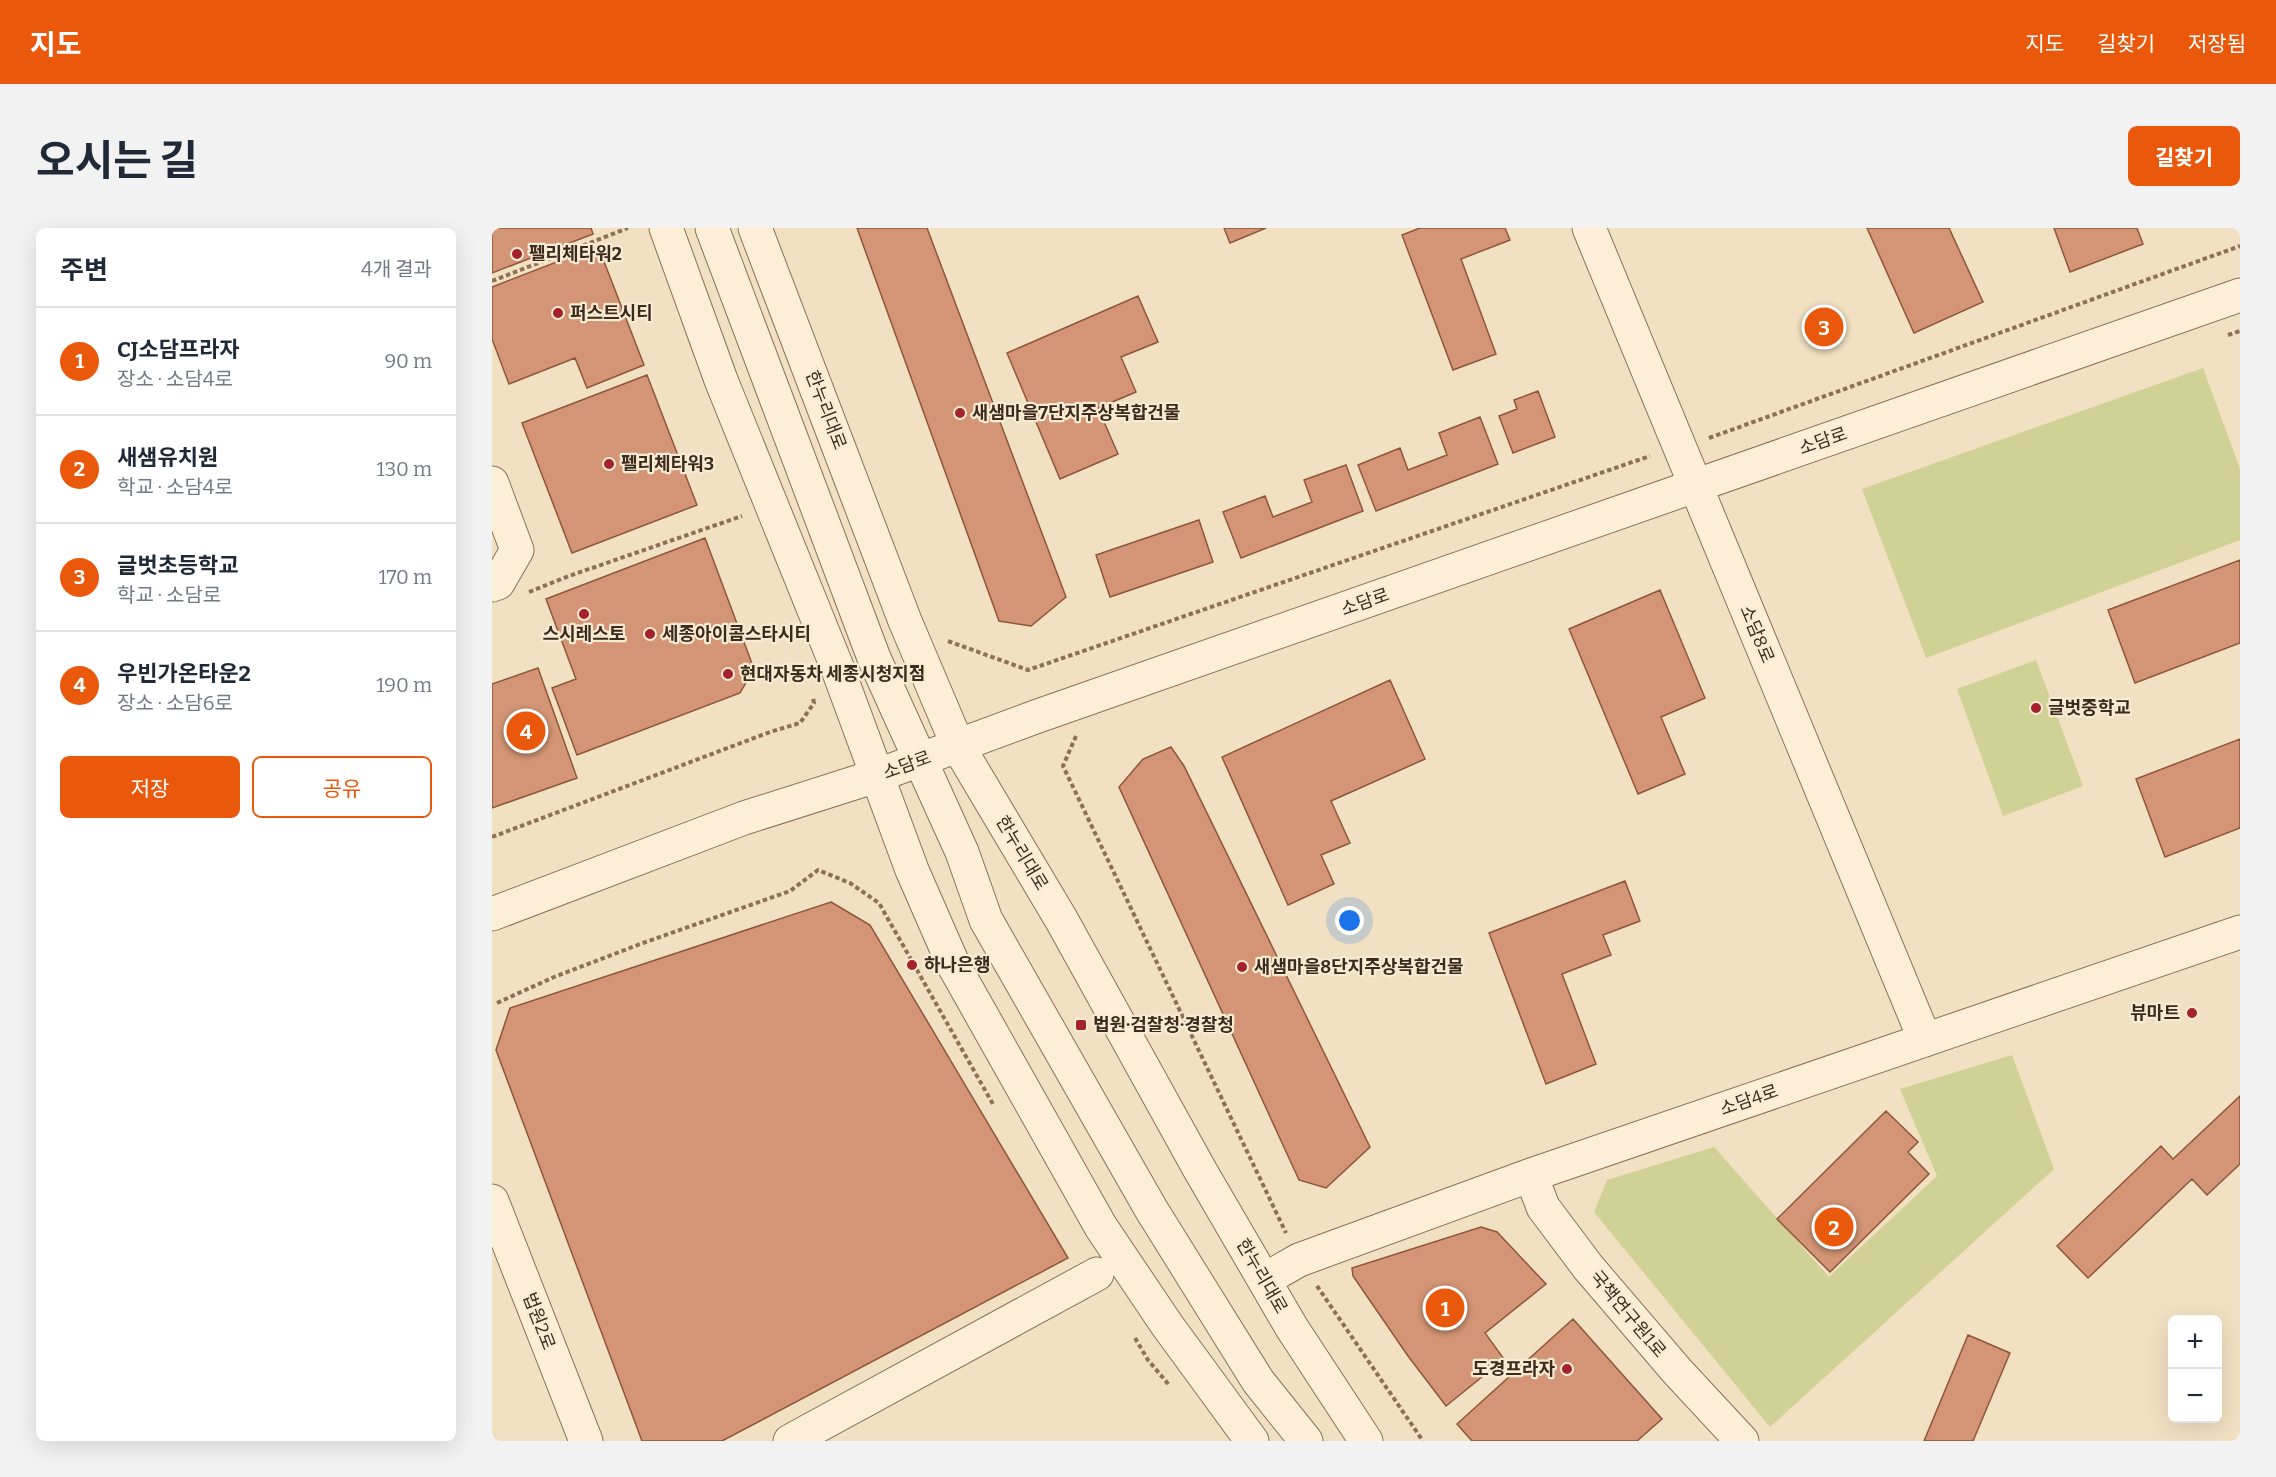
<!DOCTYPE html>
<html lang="ko">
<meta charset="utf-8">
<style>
:root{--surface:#fff;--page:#f2f2f3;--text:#1f2937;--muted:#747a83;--line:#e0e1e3;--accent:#ea580c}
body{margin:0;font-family:Bitter,"Noto Sans KR",serif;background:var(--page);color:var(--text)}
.controls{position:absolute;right:18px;bottom:18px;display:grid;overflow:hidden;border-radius:9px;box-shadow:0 6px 24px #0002}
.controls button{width:54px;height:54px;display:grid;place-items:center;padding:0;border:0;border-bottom:2px solid var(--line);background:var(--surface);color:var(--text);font:30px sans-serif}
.you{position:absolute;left:858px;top:693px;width:21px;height:21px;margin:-15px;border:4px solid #fff;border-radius:50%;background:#1a73e8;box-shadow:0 0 0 9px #1a73e833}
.badge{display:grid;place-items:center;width:39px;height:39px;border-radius:50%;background:var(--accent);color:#fff;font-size:20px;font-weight:700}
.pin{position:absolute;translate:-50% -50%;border:3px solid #fff;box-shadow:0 2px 6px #0006}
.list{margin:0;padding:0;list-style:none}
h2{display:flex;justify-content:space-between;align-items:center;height:78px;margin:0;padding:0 24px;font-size:26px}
h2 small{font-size:20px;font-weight:400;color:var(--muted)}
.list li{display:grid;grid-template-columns:39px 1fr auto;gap:18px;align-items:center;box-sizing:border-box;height:108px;padding:0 24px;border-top:2px solid var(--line)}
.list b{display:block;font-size:22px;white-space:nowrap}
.list p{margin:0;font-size:20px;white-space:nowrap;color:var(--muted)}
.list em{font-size:20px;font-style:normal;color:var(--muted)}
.actions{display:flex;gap:12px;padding:18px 24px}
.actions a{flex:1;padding:14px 0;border:2px solid var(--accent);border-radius:9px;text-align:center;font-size:21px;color:var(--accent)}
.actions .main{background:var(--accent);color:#fff}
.map{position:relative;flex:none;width:1748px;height:1213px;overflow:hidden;border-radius:9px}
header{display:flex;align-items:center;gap:36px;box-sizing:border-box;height:84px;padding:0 30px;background:var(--accent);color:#fff}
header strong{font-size:28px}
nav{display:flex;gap:33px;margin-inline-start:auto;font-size:21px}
.intro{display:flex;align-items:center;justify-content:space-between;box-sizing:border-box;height:144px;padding:0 36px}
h1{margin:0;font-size:42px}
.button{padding:15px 27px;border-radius:9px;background:var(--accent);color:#fff;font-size:21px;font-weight:700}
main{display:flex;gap:36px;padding:0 36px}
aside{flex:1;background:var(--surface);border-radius:9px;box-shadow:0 6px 24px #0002}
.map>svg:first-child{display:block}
.green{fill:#cfd195}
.building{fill:#d39575;stroke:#8f563b;stroke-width:1.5}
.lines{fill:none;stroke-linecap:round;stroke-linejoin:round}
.minor-casing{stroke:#8e7057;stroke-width:35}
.path{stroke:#8e7057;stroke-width:4;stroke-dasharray:4.5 3;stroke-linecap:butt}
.minor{stroke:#fceed7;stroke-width:33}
.poi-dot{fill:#a3222c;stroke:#f9ebd3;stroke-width:2}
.labels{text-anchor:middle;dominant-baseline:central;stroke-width:4.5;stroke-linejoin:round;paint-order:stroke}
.poi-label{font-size:18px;font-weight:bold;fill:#3c2a1d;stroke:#f9ebd3;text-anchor:start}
.street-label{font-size:18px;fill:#3c2a1d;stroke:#f9ebd3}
</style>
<header>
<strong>지도</strong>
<nav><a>지도</a><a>길찾기</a><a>저장됨</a></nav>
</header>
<div class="intro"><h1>오시는 길</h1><a class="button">길찾기</a></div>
<main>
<aside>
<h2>주변<small>4개 결과</small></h2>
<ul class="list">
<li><span class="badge">1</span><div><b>CJ소담프라자</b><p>장소 · 소담4로</p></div><em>90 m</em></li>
<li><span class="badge">2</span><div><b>새샘유치원</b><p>학교 · 소담4로</p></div><em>130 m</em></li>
<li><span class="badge">3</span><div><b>글벗초등학교</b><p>학교 · 소담로</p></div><em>170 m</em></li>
<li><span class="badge">4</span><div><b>우빈가온타운2</b><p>장소 · 소담6로</p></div><em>190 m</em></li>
</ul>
<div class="actions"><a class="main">저장</a><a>공유</a></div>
</aside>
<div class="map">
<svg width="1748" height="1213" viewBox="0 0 1748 1213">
<rect width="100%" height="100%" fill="#f2e0c2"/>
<path class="green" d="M1711,140L1748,241V312L1434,430L1370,261Z
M1544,432L1591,558L1511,588L1465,461Z
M1520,827L1562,941L1278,1199L1102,984L1115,952L1222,919L1337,1049L1445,948L1408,861Z"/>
<path class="building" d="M0,0H99L101,6L0,45Z
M365,0H435L574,369L539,398L507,393Z
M732,0H774L738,15Z
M928,0H1013L1018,12L969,31L1004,126L961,142L910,7Z
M1375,0H1457L1491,74L1422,105Z
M1562,0H1645L1651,16L1578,44Z
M106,18L152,137L95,160L83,130L17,156L0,111V59Z
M646,68L666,114L629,129L644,164L606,180L626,226L568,251L515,125Z
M155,147L205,277L80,325L30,195Z
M1046,163L1063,209L1021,225L1007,188L1025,181L1022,172Z
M988,189L1006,236L884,283L866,237L908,220L916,242L955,227L947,205Z
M854,237L871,283L749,330L731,284L773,268L781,289L820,274L812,252Z
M707,292L721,334L618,369L604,327Z
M213,310L262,441L248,465L85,527L60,460L84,451L54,371Z
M1748,332V415L1643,455L1616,382Z
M1168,362L1213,470L1169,489L1193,546L1146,566L1077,401Z
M46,440L85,550L0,580V456Z
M898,452L933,531L839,573L858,615L829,627L842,656L796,677L730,529Z
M1748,511V600L1673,629L1644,551Z
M679,519L692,538L878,919L834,960L807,952L627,559L651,531Z
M1133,653L1148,693L1111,707L1119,727L1070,746L1104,836L1054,856L997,705Z
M339,674L378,697L576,1030L230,1213H150L4,822L18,780Z
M1748,868V936L1715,967L1700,951L1596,1050L1565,1018L1669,918L1681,931Z
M1394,883L1426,914L1416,924L1437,946L1338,1044L1285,991Z
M989,999L1005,1004L1054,1056L993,1105L1012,1131L954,1178L916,1128L861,1048L860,1040Z
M1081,1091L1170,1191L1145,1213H980L965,1196Z
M1476,1107L1518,1125L1481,1213H1432Z"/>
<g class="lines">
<g class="minor-casing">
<path id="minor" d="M174,0L229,152L345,439L420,642L462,738L609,999L675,1097L760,1213
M220,0L382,430L470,624L494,692L659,981L766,1153L814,1213
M263,0L413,393L466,518L569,691L708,942L772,1052L800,1100L874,1213
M1097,0L1433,812
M0,255L25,322L6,355L0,357
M0,686L252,590L384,548L546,488L1748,67
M1039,947L1051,979L1096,1039L1185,1143L1250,1213
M0,973L94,1213
M772,1052L807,1032L1039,947L1748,704
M298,1213L605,1046"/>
</g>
<path class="path" d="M0,53L136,0
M1736,107L1748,103
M1217,210L1748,18
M37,364L77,348L250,288
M456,413L536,442L1158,228
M584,508L571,538L794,1005
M0,609L278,504L308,495L322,475L321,470
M5,775L62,749L151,715L298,663L326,642L358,655L387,675L502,878
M825,1058L931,1213
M643,1110L656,1132L677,1157"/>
<use href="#minor" class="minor"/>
</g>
<g class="poi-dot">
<circle cx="25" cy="26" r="6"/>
<circle cx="66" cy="85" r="6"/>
<circle cx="468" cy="185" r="6"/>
<circle cx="117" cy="236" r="6"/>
<circle cx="92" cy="386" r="6"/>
<circle cx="158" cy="406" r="6"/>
<circle cx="236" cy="446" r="6"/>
<circle cx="1544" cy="480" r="6"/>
<circle cx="420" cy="737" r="6"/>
<circle cx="750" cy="739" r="6"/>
<circle cx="1700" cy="785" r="6"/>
<rect x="583" y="791" width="12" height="12" rx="3"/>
<circle cx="1075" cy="1141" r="6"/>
</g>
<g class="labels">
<g class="poi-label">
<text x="37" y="26">펠리체타워2</text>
<text x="78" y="85">퍼스트시티</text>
<text x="480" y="185">새샘마을7단지주상복합건물</text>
<text x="129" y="236">펠리체타워3</text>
<text x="92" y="406" text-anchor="middle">스시레스토</text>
<text x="170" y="406">세종아이콤스타시티</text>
<text x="248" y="446">현대자동차 세종시청지점</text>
<text x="1556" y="480">글벗중학교</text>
<text x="432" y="737">하나은행</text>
<text x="762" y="739">새샘마을8단지주상복합건물</text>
<text x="1688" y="785" text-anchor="end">뷰마트</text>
<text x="601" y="797">법원·검찰청·경찰청</text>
<text x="1063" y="1141" text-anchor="end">도경프라자</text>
</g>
<g class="street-label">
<text transform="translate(334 182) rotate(69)">한누리대로</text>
<text transform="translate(1331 213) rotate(-19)">소담로</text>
<text transform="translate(873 374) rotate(-19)">소담로</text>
<text transform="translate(1265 406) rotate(67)">소담8로</text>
<text transform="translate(415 537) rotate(-20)">소담로</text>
<text transform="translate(530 625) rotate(59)">한누리대로</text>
<text transform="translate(1257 872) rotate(-19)">소담4로</text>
<text transform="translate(770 1048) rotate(60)">한누리대로</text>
<text transform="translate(1136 1086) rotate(50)">국책연구원1로</text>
<text transform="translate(47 1093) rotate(69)">법원2로</text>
</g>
</g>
</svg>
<div class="controls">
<button>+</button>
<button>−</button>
</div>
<div class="you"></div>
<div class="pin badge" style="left:953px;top:1080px">1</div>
<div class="pin badge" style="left:1342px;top:999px">2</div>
<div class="pin badge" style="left:1332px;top:99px">3</div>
<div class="pin badge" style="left:34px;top:503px">4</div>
</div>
</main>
